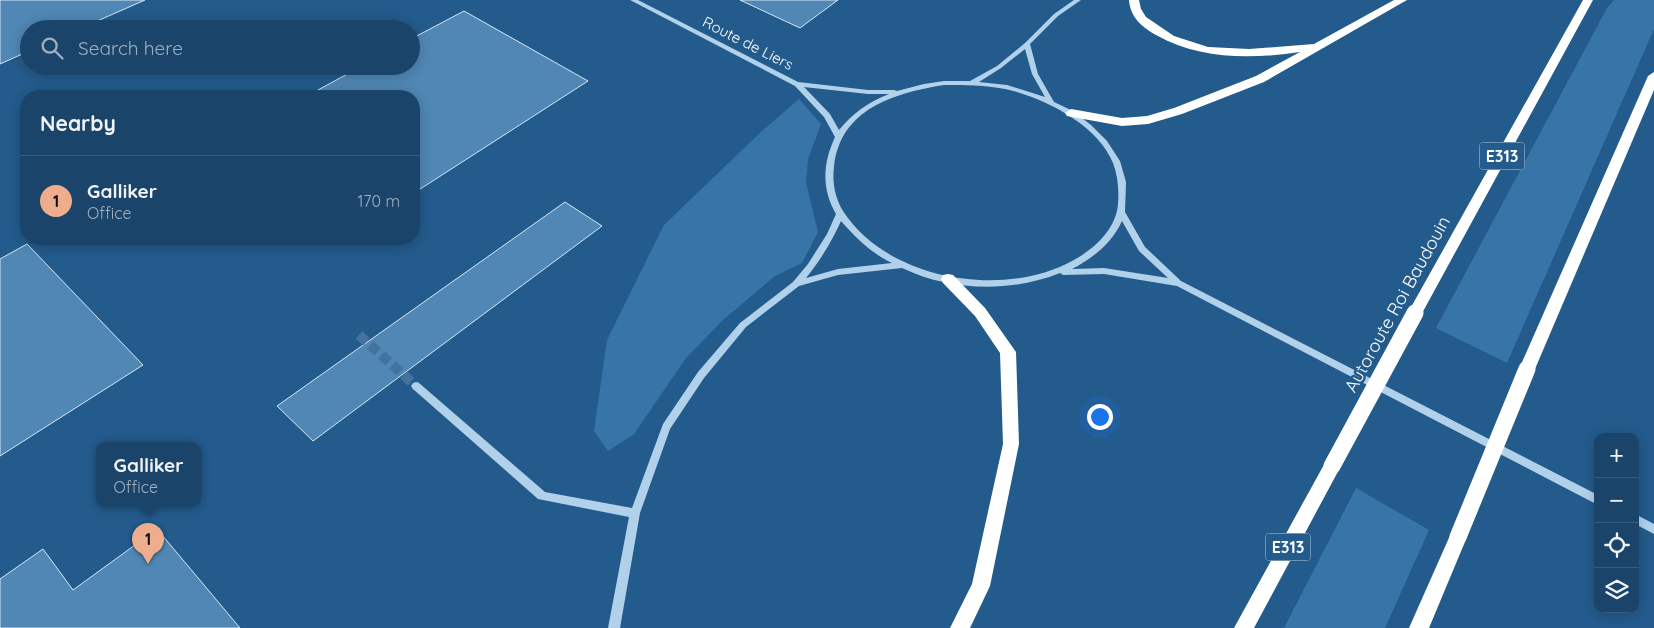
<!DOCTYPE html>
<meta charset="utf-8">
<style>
:root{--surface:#1a4469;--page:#274e71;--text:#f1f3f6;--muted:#9fb0c0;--line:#385c7d;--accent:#eead8d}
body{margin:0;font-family:Quicksand,sans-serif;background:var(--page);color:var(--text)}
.controls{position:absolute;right:15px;bottom:15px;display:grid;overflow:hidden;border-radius:10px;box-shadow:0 2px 12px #0003}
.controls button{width:45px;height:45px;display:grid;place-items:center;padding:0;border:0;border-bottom:1px solid var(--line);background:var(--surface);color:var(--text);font:25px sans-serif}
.you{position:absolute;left:1099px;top:416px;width:18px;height:18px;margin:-12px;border:4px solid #fff;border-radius:50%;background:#1a73e8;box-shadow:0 0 0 8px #1a73e833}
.badge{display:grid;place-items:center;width:32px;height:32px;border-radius:50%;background:var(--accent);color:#111;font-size:16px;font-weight:700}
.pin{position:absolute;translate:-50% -41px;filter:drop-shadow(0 1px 2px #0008)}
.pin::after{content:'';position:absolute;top:26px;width:18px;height:15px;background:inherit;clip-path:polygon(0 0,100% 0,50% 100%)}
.popup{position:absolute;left:96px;top:442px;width:105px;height:65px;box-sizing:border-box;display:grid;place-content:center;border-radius:10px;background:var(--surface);filter:drop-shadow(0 1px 4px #0005);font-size:16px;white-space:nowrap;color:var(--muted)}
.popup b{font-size:19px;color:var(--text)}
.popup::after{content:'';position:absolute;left:50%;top:100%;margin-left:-10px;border:10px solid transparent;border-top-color:var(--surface)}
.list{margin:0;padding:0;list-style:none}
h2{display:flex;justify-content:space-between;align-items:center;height:65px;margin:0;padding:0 20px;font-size:21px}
h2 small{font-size:16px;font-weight:400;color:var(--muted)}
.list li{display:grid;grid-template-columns:32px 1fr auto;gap:15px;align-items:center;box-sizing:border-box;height:90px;padding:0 20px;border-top:1px solid var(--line)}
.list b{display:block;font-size:19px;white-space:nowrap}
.list p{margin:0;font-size:16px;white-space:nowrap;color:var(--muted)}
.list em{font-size:16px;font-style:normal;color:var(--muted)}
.icon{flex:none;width:28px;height:28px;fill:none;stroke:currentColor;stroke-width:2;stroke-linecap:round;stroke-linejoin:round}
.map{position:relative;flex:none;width:1654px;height:628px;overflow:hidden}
.search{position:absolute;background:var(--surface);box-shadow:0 2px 12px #0003;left:20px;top:20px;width:400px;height:55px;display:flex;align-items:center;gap:12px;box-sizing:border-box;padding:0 18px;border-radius:28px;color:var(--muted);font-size:19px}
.panel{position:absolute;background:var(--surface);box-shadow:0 2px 12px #0003;left:20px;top:90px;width:400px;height:155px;border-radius:20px}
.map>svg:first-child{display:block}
.green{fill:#3775a9}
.building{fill:#5087b5;stroke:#d6e9f8}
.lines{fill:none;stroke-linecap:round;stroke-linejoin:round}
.minor-tunnel{stroke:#44749d;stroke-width:10;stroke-dasharray:10 5;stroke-linecap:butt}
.minor{fill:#b1d1eb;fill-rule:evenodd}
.highway{fill:#fff;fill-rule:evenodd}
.highway-bridge{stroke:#fff;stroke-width:17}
.labels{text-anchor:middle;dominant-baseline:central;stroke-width:5;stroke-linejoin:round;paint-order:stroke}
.far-street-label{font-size:15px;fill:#fff;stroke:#235b8c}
.shield{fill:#235b8c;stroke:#bdcedc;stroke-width:1}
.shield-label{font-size:16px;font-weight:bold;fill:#fff}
.street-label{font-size:18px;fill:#fff;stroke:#235b8c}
</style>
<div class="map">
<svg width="1654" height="628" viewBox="0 0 1654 628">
<rect width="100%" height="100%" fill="#235b8c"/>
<path class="green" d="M1614,0H1654V29L1507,363L1436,328L1607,8Z
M799,99L821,124L808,159L806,183L818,232L802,263L775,276L723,320L686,358L634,434L608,451L594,431L607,340L664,225L763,130Z
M1356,488L1429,530L1385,628H1284Z"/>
<path class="building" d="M0,0H145L79,29H29V51L0,64Z
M740,0H838L800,28Z
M464,11L588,81L414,193V96H307L362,66H411V39Z
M565,202L602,226L313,441L277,406Z
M27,244L143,365L0,456V259Z
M157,529L240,628H0V579L43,549L73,590Z"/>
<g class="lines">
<path class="minor-tunnel" d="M359,335L416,386"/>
<path class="minor" d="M630,0H638L798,82L868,90H894L897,91L924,84L944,81H970L997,66L1025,43L1054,14L1074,0H1081L1058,16L1030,44L1038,74L1054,102L1073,111L1091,125L1107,141L1120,161L1126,182L1125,212L1145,247L1181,281L1598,495V505L1177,286L1104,274L1063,275L1060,273C1010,293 950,291 902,268L838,275L799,286L746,327L704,378L670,429L640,513L620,628H608L629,517L538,499L413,389L411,386L413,383L416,382L419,383L545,492L632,508L663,424L698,372L740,323L793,282L808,264L827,234L836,214C821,188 823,163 835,137L824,117L795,86ZM1025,49L1032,74L1045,97L1007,85L979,82L1001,68ZM944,85C964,85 985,85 1005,89C1043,97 1098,125 1113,163C1118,176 1119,190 1118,204C1116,230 1093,250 1072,261C1003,299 887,280 843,211C835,198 832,182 834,167C840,109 894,93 944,85ZM804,87L868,94H889C868,102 852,114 839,130L830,114ZM841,221C856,238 871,253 892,263L838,269L806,278C820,261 832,241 841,221ZM1122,221L1139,251L1168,278L1104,268L1072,269C1093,258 1112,243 1122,221Z
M1635,514L1654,524V534L1635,524Z"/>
<path class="highway" d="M1129,0H1139L1141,9L1146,17L1174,36L1208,47L1249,49L1314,44L1394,0H1407L1264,82L1182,114L1148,124L1122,126L1067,116L1065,113L1071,109L1122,118L1147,116L1174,108L1256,76L1300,52C1252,59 1200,60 1156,35C1142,27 1130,17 1129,0Z
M1583,0H1593L1420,317L1415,319L1410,317L1408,313L1410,309Z
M1654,72V90L1535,369L1533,374L1527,375L1521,374L1519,369L1648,76Z
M948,274L953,275L985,308L1016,352L1019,444L990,586L970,628H950L972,584L1003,444L1000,353L975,316L943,283L941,279L943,275Z
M1332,459L1338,461L1341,466L1254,628H1234L1326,461Z
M1458,529L1464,531L1467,537L1429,628H1409L1452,531Z"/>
<path class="highway-bridge" d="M1332,466L1415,313
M1458,537L1527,369"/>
</g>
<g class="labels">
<g class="far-street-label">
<text transform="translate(748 43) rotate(27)">Route de Liers</text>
</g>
<g class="shield">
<rect x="1479.5" y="142.5" width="45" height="27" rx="4"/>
<rect x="1265.5" y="533.5" width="45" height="27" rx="4"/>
</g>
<g class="shield-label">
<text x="1502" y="156">E313</text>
<text x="1288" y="547">E313</text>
</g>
<g class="street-label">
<text transform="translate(1397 304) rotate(-61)">Autoroute Roi Baudouin</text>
</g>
</g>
</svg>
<div class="controls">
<button>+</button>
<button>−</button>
<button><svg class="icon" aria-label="locate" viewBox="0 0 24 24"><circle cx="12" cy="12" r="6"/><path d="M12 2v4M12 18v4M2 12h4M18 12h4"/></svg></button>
<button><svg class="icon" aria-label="layers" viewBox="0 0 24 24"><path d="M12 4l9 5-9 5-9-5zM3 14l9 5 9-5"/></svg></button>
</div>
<div class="you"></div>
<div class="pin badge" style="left:148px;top:564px">1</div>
<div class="popup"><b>Galliker</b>Office</div>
<div class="search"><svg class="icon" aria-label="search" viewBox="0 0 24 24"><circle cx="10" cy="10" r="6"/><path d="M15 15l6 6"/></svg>Search here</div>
<section class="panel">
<h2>Nearby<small></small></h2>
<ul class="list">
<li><span class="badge">1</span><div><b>Galliker</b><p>Office</p></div><em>170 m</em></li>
</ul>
</section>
</div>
